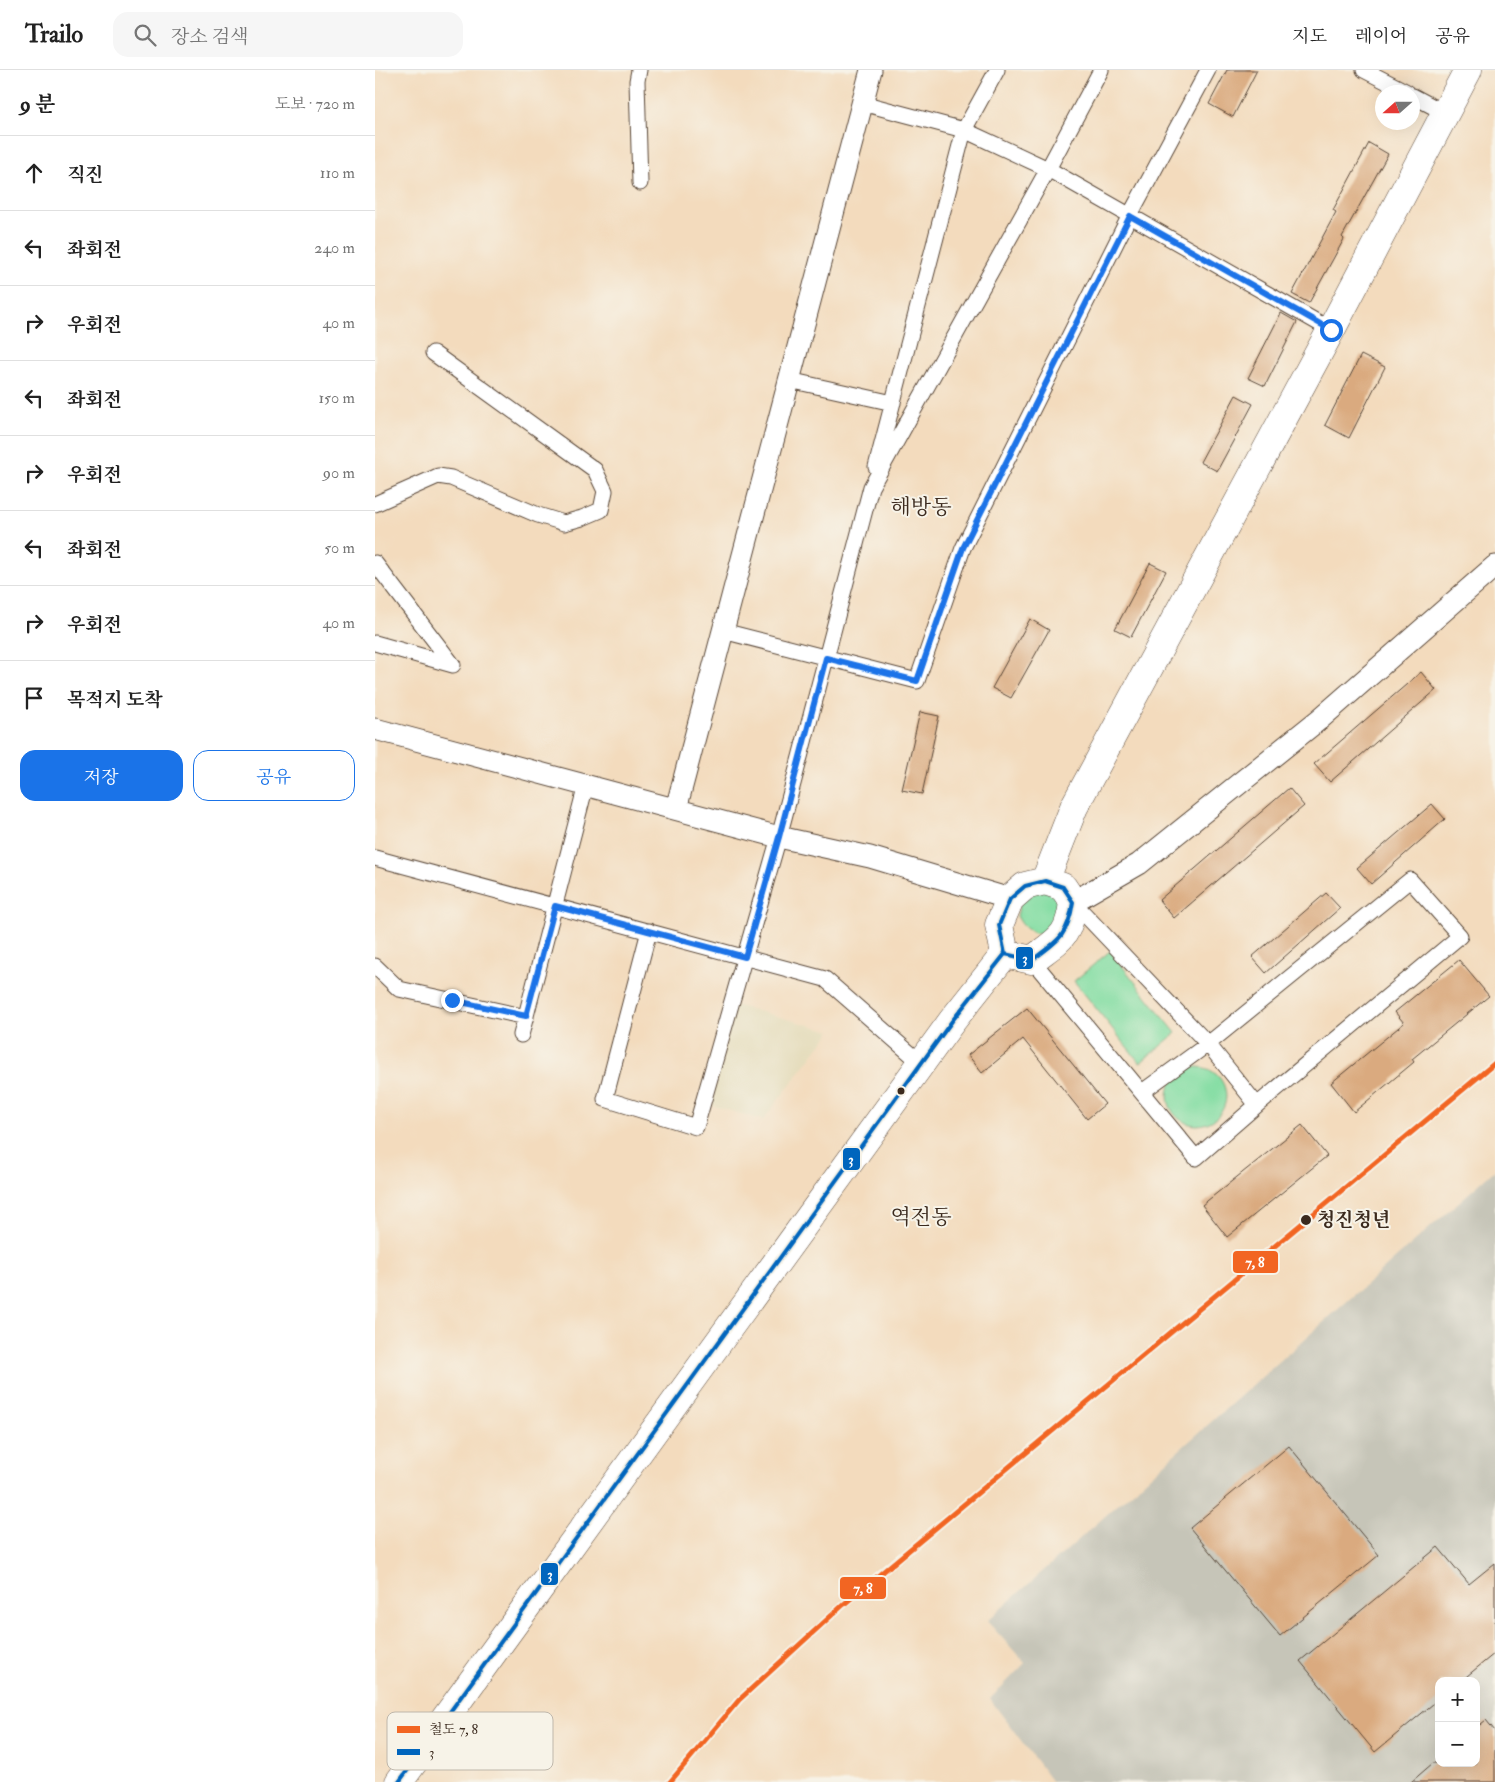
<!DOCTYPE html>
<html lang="ko">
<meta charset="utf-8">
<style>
:root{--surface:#fff;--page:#f6f6f6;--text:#222;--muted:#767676;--line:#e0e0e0;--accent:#1a73e8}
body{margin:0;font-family:"IM FELL Double Pica","Noto Serif KR",serif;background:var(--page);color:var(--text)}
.controls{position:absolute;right:15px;bottom:15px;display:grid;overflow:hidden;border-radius:10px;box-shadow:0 5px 20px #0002}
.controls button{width:45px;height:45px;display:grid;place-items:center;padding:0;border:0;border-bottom:1px solid var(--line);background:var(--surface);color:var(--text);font:25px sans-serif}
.compass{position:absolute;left:1000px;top:15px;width:45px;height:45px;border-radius:50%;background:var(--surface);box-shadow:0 5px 20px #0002;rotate:249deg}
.stop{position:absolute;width:15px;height:15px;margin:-11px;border:4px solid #1a73e8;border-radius:50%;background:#fff}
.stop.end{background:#1a73e8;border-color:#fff;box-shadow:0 1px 5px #0008}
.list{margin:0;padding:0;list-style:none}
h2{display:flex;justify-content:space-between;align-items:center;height:65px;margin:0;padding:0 20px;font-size:21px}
h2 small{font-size:16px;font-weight:400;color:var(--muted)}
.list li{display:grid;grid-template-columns:32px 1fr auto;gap:15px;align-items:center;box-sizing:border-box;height:75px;padding:0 20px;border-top:1px solid var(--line)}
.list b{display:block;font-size:19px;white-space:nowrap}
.list em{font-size:16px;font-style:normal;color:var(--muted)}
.actions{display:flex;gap:10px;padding:15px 20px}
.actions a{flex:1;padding:11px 0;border:1px solid var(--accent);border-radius:15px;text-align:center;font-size:18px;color:var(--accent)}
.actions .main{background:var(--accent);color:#fff}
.icon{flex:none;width:28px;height:28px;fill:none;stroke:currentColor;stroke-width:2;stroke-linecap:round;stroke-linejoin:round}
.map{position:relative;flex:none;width:1120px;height:1712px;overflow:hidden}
header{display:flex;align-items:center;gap:30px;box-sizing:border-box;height:70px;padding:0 25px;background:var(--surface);border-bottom:1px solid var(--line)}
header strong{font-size:24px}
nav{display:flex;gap:28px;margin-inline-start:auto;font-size:18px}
.search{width:350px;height:45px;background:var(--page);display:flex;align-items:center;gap:12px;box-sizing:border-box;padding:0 18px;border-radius:15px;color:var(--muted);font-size:19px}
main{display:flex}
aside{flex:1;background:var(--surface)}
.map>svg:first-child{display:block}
.built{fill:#e4dbba}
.industrial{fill:#c6c5b8;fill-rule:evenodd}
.green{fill:#83dda3;stroke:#5f8460}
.building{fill:#daaa7f}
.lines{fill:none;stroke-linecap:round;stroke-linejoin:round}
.street-casing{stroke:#574536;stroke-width:17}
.secondary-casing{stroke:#574536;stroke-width:23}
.highway-casing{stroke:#574536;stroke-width:29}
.street{stroke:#fff;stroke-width:15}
.secondary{stroke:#fff;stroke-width:21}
.highway{stroke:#fff;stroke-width:28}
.bus-1-casing{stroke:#f7f3e8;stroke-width:8}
.bus-1{stroke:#0065bd;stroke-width:4}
.rail-1-casing{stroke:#f7f3e8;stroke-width:9}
.rail-1{stroke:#f26522;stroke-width:5}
.route{stroke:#1a73e8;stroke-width:6}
.bus-dot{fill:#3b2a1e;stroke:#f7f3e8;stroke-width:2}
.labels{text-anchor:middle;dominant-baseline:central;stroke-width:4;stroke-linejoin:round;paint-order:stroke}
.stop-label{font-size:19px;font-weight:bold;fill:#3b2a1e;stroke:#f7f3e8;text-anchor:start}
.quarter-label{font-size:21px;fill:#3b2a1e;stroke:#f7f3e8}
.key{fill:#f7f3e8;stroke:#bfb7ab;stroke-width:1}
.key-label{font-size:14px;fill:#3b2a1e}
.line-badge{stroke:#f7f3e8;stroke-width:2}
.badge-label{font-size:14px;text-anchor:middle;font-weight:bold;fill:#fff}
</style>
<header>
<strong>Trailo</strong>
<div class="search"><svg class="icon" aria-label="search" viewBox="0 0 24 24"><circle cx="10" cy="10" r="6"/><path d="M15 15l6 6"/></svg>장소 검색</div>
<nav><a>지도</a><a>레이어</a><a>공유</a></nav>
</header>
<main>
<aside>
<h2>9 분<small>도보 · 720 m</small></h2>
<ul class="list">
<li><svg class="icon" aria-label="ahead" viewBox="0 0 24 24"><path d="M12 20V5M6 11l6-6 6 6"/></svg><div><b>직진</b></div><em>110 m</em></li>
<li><svg class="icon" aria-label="left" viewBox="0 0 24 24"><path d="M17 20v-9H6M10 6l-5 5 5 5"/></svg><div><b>좌회전</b></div><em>240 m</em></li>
<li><svg class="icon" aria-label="right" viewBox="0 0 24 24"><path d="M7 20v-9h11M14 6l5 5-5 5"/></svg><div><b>우회전</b></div><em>40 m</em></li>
<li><svg class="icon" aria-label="left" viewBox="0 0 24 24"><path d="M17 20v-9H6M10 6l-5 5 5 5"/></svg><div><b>좌회전</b></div><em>150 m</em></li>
<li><svg class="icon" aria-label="right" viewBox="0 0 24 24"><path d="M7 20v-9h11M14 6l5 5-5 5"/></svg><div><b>우회전</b></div><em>90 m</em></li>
<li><svg class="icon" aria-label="left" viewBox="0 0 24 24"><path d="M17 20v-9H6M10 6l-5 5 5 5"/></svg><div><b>좌회전</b></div><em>50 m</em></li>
<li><svg class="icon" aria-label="right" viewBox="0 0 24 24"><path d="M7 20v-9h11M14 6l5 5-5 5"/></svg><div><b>우회전</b></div><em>40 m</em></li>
<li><svg class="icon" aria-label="arrive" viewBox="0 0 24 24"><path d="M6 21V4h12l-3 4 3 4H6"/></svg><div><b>목적지 도착</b></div></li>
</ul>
<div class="actions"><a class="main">저장</a><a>공유</a></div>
</aside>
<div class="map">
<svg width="1120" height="1712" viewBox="0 0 1120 1712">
<rect width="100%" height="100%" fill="#f7f3e8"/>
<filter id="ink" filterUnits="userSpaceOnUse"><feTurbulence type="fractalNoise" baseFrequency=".02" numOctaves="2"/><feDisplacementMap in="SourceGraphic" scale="10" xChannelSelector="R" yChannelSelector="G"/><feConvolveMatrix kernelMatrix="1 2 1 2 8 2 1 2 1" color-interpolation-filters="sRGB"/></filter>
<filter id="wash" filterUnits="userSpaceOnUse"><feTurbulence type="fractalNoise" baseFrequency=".0096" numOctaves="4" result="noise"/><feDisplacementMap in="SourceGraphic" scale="20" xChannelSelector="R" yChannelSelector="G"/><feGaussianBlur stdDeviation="1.12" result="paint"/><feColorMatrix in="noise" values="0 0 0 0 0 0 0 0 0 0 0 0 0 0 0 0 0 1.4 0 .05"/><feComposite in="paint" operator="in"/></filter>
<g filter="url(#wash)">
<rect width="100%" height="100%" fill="#f3dbbd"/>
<path class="built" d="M360,935L456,961L388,1050L335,1035Z"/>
<path class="industrial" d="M1120,1100V1712H677L615,1629L650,1593L612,1551ZM1064,1611H1101V1693H1064Z"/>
<path class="green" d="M650,814L698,830L674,865C658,865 649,860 642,846Z
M735,881L801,963L765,993L699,911Z
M793 1026a29 29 0 1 1 58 0a29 29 0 1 1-58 0Z"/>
<g id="blocks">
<path class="building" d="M852,0H882L858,47L834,34Z
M994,73L1013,84L967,167L969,169L934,233L917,224L961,142L958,140Z
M906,243L922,252L890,316L873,308Z
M986,285L1010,297L974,368L950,355Z
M861,325L878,334L842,401L825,392Z
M775,493L791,501L756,567L740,559Z
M655,549L674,560L636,628L617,618Z
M1046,602L1061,620L955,712L939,694Z
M545,642L564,646L547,724L527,720Z
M914,718L929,736L799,848L784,830Z
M1057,734L1070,749L996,814L982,798Z
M951,823L965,838L891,903L877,887Z
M1084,890L1114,926L1037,989L1039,992L979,1042L956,1013L1029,953L1020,942Z
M652,938L730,1034L712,1049L648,969L607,1003L593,985Z
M927,1055L952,1086L852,1167L827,1135Z
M914,1376L1004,1485L905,1566L815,1458Z
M1063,1477L1094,1514L1120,1493V1583L1086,1611H1064V1629L1000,1682L925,1591Z
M1111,1650L1120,1661V1712H1036L1058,1693H1101V1658Z"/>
</g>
</g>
<g filter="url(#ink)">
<use href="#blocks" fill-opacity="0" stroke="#574536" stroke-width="1"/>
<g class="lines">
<g class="street-casing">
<path id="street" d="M264,0L262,11L265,113
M989,0L1032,22
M1038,26L1070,43
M487,33L589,60L673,99L956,260
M414,310L518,333
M501,397L589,60L622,0
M0,434L63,406L76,408L163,445L189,453L207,448L226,440L230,421L220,400L58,283
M0,493L78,595L0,573
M348,561L542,611L588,478L755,145L833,0
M0,788L450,909L546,993
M274,861L230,1029L321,1057L404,767L496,417L673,99L726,0
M657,890L821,1088L882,1035L833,974L698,832
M0,896L24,919L151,947
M146,965L211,715
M767,1022L833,974L1035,810L1085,866L882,1035"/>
</g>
<g class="secondary-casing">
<path id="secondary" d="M0,659L404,767L495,787L635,829
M301,739L496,0
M698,832L764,794L946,648L1120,496"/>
</g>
<g class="highway-casing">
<path id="highway" d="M670,811L699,737L956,260L1093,0
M670,811L688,817L698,832C694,868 684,869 657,890L630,884L624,855L635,829L650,816Z
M24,1712L577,951L630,884"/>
</g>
<use href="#street" class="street"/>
<use href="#secondary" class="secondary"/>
<use href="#highway" class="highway"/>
<g class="bus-1-casing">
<path id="bus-1" d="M670,811L688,817L698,832C693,866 683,871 657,890L630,884L624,855L635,829L650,816Z
M24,1712L577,951L630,884"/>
</g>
<use href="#bus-1" class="bus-1"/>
<g class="rail-1-casing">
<path id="rail-1" d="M295,1712L364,1630L468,1535L1120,993"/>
</g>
<use href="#rail-1" class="rail-1"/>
</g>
</g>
<g class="lines" filter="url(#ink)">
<path class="route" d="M77,930L151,946L180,836L370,887L404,767L451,588L542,611L588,478L755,146L956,260"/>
</g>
<g class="bus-dot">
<circle cx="526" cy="1021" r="4.5"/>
<circle cx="931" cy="1150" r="6"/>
</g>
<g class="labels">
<g class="stop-label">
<text x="942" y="1150">청진청년</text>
</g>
<g class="quarter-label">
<text x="546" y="437">해방동</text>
<text x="546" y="1147">역전동</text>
</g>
</g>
<rect x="12" y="1642" width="166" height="58" rx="8" class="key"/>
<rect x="22" y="1656" width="23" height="7" fill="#f26522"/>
<rect x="22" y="1679" width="23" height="6" fill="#0065bd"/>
<g class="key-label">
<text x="54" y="1664">철도 7, 8</text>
<text x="54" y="1687">3</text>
</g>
<g class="line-badge">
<rect x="640" y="876" width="19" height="24" rx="5" fill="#0065bd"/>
<rect x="467" y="1077" width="19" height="24" rx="5" fill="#0065bd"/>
<rect x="857" y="1180" width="47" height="24" rx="5" fill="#f26522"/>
<rect x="165" y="1492" width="19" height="24" rx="5" fill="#0065bd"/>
<rect x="464" y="1506" width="48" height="24" rx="5" fill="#f26522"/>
</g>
<g class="badge-label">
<text x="650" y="893">3</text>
<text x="476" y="1094">3</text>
<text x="880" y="1197">7, 8</text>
<text x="175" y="1509">3</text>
<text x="488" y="1523">7, 8</text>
</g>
</svg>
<div class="controls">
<button>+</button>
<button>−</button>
</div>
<svg class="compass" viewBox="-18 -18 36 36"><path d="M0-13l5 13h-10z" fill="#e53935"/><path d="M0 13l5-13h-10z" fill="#767676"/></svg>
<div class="stop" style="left:956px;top:260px"></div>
<div class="stop end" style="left:77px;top:930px"></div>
</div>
</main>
